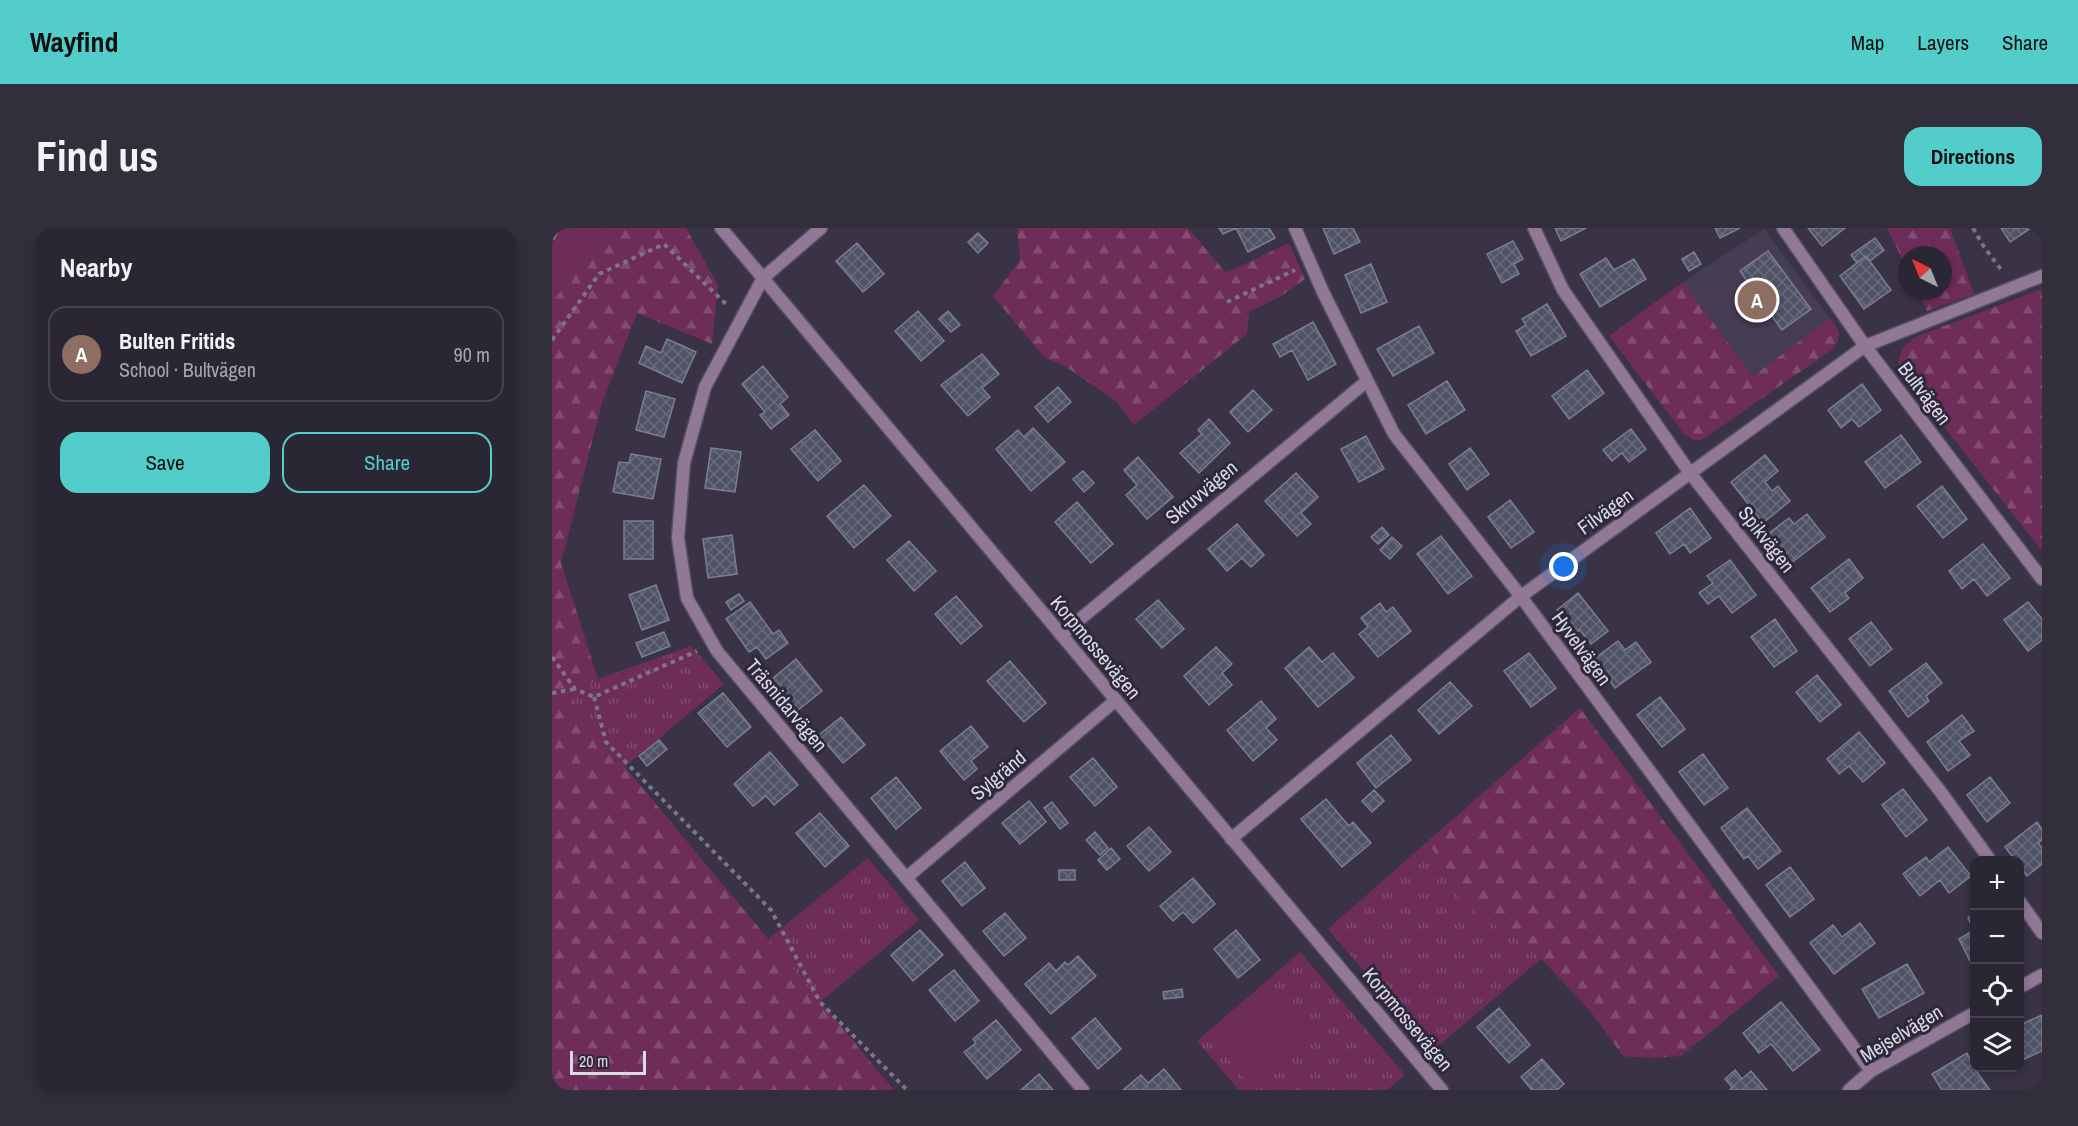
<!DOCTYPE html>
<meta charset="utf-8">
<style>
:root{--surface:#2b2634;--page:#332e3c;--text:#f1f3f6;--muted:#a6a5ac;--line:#47434f;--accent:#53cdca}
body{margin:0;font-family:"Archivo Narrow",sans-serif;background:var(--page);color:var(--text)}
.controls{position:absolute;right:18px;bottom:18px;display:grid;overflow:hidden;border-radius:12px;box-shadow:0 3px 9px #0003}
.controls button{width:54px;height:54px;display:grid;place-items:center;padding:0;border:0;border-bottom:2px solid var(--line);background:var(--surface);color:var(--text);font:30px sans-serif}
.compass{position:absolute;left:1346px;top:18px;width:54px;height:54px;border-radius:50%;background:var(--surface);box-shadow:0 3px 9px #0003;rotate:317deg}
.scale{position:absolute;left:18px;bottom:15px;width:76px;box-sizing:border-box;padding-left:6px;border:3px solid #dcd9e4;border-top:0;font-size:16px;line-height:21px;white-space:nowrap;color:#dcd9e4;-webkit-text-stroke:4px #2e293a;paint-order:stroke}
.you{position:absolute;left:1012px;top:339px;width:21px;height:21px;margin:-15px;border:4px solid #fff;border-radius:50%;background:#1a73e8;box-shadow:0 0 0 9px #1a73e833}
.badge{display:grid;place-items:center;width:39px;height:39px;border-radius:50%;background:var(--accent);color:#fff;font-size:20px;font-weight:700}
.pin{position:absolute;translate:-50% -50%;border:3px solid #fff;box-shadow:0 2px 6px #0006}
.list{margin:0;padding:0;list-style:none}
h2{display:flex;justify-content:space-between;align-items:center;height:78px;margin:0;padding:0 24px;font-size:26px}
h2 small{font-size:20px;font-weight:400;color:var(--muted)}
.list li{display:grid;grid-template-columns:39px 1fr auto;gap:18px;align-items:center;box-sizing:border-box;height:96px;margin:0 12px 12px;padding:0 12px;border:2px solid var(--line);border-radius:18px}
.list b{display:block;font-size:22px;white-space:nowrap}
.list p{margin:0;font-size:20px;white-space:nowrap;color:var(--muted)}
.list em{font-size:20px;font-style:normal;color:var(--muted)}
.actions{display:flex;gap:12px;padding:18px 24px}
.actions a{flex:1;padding:14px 0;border:2px solid var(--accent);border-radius:18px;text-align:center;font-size:21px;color:var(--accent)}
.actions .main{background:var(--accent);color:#111}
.icon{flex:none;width:33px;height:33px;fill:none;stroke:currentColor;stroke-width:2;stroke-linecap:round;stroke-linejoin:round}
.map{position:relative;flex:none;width:1490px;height:862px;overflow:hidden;border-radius:18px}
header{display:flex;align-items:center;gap:36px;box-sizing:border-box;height:84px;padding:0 30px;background:var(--accent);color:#111}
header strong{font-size:28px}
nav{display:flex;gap:33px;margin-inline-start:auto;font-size:21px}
.intro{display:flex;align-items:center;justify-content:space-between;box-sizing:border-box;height:144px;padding:0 36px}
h1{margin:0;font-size:42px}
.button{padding:15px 27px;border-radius:18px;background:var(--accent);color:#111;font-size:21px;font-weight:700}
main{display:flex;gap:36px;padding:0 36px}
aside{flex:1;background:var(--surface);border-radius:18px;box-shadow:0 3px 9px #0003}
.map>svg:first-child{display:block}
.built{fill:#453d54}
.grass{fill:url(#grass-tufts)}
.forest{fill:url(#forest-firs)}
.park{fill:#6e2d59}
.building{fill:url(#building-cross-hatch);stroke:#7b7e92;stroke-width:1.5}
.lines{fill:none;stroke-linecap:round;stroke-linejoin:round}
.minor-casing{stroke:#565162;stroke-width:15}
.tertiary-casing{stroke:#565162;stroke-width:15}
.path{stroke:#7a7685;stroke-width:4;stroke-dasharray:4.5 4.5;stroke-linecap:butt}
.minor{stroke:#917896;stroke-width:12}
.tertiary{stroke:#917896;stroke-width:12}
.rail{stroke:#9b97a4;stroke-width:4.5;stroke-dasharray:9 4.5;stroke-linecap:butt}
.labels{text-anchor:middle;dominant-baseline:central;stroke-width:6;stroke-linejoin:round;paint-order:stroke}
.street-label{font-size:20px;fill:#dcd9e4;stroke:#2e293a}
</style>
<header>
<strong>Wayfind</strong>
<nav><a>Map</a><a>Layers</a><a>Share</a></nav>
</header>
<div class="intro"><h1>Find us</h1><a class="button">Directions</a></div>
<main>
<aside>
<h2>Nearby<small></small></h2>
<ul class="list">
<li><span class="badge" style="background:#8d6e63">A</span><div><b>Bulten Fritids</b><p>School · Bultvägen</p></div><em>90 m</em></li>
</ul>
<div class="actions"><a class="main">Save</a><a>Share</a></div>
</aside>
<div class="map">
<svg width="1490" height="862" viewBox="0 0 1490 862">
<defs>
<pattern id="grass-tufts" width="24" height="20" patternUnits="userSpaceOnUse" patternTransform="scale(1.5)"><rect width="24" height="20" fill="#6e2d59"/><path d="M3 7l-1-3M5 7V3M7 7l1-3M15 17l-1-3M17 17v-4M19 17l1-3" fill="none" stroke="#824b71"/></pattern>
<pattern id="forest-firs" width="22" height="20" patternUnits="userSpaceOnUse" patternTransform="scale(1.5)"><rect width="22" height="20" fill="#6e2d59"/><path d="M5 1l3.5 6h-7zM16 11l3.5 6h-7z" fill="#824b71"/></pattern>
<pattern id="building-cross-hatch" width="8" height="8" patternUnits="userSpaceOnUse" patternTransform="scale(1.5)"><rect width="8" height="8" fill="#505366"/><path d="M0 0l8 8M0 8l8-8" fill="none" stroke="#696b7c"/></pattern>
</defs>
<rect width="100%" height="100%" fill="#393345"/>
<path class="built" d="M1212,1L1278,90L1201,148L1131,54Z"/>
<path class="grass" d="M139,418L172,456L73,539L18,468L46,451Z
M876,613L905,666L982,723L989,731L880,823L776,701Z
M316,630L367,692L268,774L216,711Z
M748,724L853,847L835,862H687L645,813Z"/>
<path class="forest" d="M51,0H134L166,57L160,116L85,85L50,175L9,335L46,451L18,468L73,539L342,862H0V75Z
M465,0H636L674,45L737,15L753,51L728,69L697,84L695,106L582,197L564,173L511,137L493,130L441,68L468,32Z
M1335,0H1398L1422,66L1375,83L1366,63H1391V27H1355V41Z
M1131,54L1201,148L1278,90C1288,102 1290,108 1281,121L1153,210L1144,213L1132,206L1057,108Z
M1490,61V323L1345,139L1351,119L1363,109Z
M1028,480L1227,748L1129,828L1103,830L1071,828L1039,784L982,723L928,688L905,666L876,613Z"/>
<path class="park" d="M0,0H51L0,75Z
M719,758L761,807L700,859L658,810Z"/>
<path class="building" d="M667,0H717L723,10L696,24L684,0L671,6Z
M771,0H801L808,14L782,26Z
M1003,0H1034L1009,13Z
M1163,0H1188L1168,10Z
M1256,0H1293L1270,18Z
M1449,0H1479L1458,14Z
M426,5L436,15L426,25L416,14Z
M1323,10L1332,22L1318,33L1314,28L1305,35L1299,27Z
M961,13L971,31L962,36L967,46L950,55L935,26Z
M305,15L332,46L311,64L284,33Z
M1216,23L1259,81L1230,102L1188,43Z
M1142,24L1149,36L1137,43L1130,31Z
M1314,28L1339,62L1312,81L1288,48Z
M1054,30L1062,42L1082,31L1094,51L1048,79L1028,46Z
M819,36L835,74L809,85L793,47Z
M995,76L1014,108L979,128L964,103L974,97L970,91Z
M366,83L392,113L369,133L343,103Z
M396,83L408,97L399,104L387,91Z
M761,94L784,136L756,152L740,122L728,129L721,116Z
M867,98L882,125L841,148L825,121Z
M115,111L144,124L130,155L87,135L94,118L109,125Z
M430,126L447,146L430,160L438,169L416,188L389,157Z
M211,138L236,169L228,176L237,187L219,201L208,187L213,184L190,156Z
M1035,142L1052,165L1017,191L1000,168Z
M895,153L913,182L874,206L856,177Z
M1310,156L1329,182L1307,199L1300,191L1289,200L1276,182Z
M506,159L519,174L496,194L483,179Z
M701,162L720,182L696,204L678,184Z
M94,163L123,171L112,209L84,202Z
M657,191L678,215L647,245L628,225L650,206L646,202Z
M481,200L513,234L479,263L444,221L466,202L472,209Z
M1079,201L1094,221L1077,234L1070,225L1060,233L1051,222Z
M263,202L289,233L266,253L239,221Z
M1349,207L1369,234L1333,260L1313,234Z
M814,208L832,241L807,254L789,221Z
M159,220L189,224L183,264L153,260Z
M918,220L937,246L915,262L897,236Z
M79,226L109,231L101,271L61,264L67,234L77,235Z
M1213,227L1226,243L1213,254L1220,263L1226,258L1238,273L1211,295L1179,254Z
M586,229L621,269L595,291L574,267L585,257L572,242Z
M531,243L542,255L532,264L521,251Z
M744,245L766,269L749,285L759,296L745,308L713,273Z
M312,257L339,288L302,320L275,288Z
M1390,258L1415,291L1391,310L1365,278Z
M958,272L982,304L959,320L936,289Z
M525,274L561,316L539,335L503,294Z
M1138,280L1159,310L1138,325L1132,316L1118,326L1104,305Z
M1255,286L1273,309L1239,335L1216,306L1237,290L1242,296Z
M72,293H101V331H72Z
M685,296L712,327L699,339L690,330L675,343L656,321Z
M830,299L837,307L826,316L819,309Z
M180,307L185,346L156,350L151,311Z
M889,308L920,348L896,366L865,326Z
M840,309L850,318L838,331L828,322Z
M357,313L384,343L362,363L335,332Z
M1431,316L1458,350L1435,368L1422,351L1410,361L1397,343Z
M1297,331L1311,350L1293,365L1297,370L1278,384L1259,360Z
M1178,332L1204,367L1180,385L1167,368L1156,376L1147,365L1161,355L1155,348Z
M104,357L117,392L90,402L77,367Z
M1026,365L1056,403L1039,416L1028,402L1023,405L1005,382Z
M187,366L192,373L179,382L174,374Z
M404,368L430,398L409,416L383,386Z
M606,372L632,401L610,420L584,391Z
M198,374L221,406L227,402L236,415L214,431L205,419L197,424L174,391Z
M1476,374L1490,391V412L1476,423L1452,392Z
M828,375L834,384L841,379L859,403L826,429L807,406L816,399L809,390Z
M1223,391L1245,423L1222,439L1199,409Z
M1319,394L1340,421L1318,438L1297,411Z
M112,404L118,418L90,429L84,415Z
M1066,413L1073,422L1084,414L1099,434L1063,460L1042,431Z
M664,419L680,436L670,445L680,457L657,477L632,448Z
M757,419L770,434L781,425L802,450L766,479L733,440Z
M977,425L1004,460L979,479L952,443Z
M244,431L270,463L246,482L220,451Z
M458,433L494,475L472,494L435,453Z
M1374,435L1390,455L1374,468L1377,473L1356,489L1337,463Z
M1265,447L1289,477L1268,494L1244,464Z
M898,454L920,478L887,506L866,482Z
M171,465L199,499L175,519L146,485Z
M1108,469L1133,501L1110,519L1085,487Z
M709,473L724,491L714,500L725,512L701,533L675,502Z
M1410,487L1422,503L1407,513L1418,527L1396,543L1375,514Z
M289,489L313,517L291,535L267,507Z
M419,498L436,519L419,533L425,541L412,552L388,523Z
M1307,504L1333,535L1311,554L1297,538L1287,546L1275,531Z
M839,507L859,532L824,560L805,535Z
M107,512L115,521L95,538L87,528Z
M218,524L246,557L222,577L214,568L201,578L182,556Z
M1151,526L1176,560L1152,577L1127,544Z
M541,530L565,559L543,578L518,549Z
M344,549L369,580L344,601L319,570Z
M1438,549L1458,575L1435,594L1415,567Z
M1351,561L1375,592L1354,609L1330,577Z
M822,562L832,573L820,584L810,573Z
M774,571L797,598L801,594L819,615L790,639L749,591Z
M477,573L494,594L468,616L450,595Z
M500,574L516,595L508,601L492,580Z
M1195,580L1229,623L1206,641L1196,628L1192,631L1169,600Z
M268,585L297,618L273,639L244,605Z
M1485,594L1490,602V612L1486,615L1490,620V636L1475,648L1468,638V632H1463L1453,619Z
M597,599L619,624L597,643L575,618Z
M543,604L556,620L548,627L534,612Z
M1396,619L1419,648L1397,665L1388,652L1368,668L1351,646L1374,629L1377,634Z
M559,620L568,631L555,642L546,632Z
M413,634L433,660L410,678L390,653Z
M1238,639L1262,671L1238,689L1214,657Z
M507,642H523V652H507Z
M641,650L663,676L641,695L631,684L621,693L608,678Z
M453,685L474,710L452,728L431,703Z
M1422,686V736L1420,737L1407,711L1422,702L1416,690Z
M1308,695L1323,715L1282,746L1258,715L1281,697L1290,709Z
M368,702L391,727L361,753L339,727Z
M684,702L708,732L686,750L662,721Z
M526,728L544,748L499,786L473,756L497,735L504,743L513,734L516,737Z
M1355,736L1372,765L1327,790L1310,761Z
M402,742L427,773L403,793L377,762Z
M630,761L631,769L612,771L611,764Z
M1229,774L1268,822L1241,843L1219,816L1207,825L1191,805Z
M947,780L978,817L957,835L925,799Z
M1490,787V823L1468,833V797Z
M543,790L569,821L546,841L520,810Z
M444,792L469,822L435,851L412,824L424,815L421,811Z
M1415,825L1422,840L1438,862H1390L1380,846Z
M990,831L1012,856L1005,862H980L969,849Z
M612,841L629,862H571L589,847L596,855Z
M1183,842L1190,851L1199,843L1215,862H1178L1180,859L1173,851Z
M487,846L501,862H469Z"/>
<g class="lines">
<g class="minor-casing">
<path id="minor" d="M269,0L211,50L153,159L132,235L126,310L135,370L165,423L531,862
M743,0L771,64L842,206L967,366L1319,843
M982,0L1011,62L1138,245L1388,563L1438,632
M1231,0L1313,118L1490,351
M509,407L815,153
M679,611L968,369L1313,118L1490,48
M354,650L564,472
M1468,674L1490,705
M1468,759L1490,747
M1297,862L1319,843L1422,785"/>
</g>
<g class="tertiary-casing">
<path id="tertiary" d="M169,0L890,862"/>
</g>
<path class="path" d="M1421,0L1432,19L1451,44
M675,74L743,42
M0,112L47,46L112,16L175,77
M0,429L23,461L42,469L145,423
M0,465L23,461
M42,469L54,514L219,682L268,774L355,862"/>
<use href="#minor" class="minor"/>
<use href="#tertiary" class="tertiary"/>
<path class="rail" d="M0,11L6,0"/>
</g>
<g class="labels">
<g class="street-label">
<text transform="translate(1373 165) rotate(53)">Bultvägen</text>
<text transform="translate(649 264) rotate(-40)">Skruvvägen</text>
<text transform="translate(1053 283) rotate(-36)">Filvägen</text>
<text transform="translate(1215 311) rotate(52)">Spikvägen</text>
<text transform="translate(544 419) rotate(50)">Korpmossevägen</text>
<text transform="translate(1030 420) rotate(54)">Hyvelvägen</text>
<text transform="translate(235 477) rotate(50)">Träsnidarvägen</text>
<text transform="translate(446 547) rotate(-40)">Sylgränd</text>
<text transform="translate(856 791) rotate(50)">Korpmossevägen</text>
<text transform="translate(1349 805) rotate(-31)">Mejselvägen</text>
</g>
</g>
</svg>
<div class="controls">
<button>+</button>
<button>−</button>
<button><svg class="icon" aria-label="locate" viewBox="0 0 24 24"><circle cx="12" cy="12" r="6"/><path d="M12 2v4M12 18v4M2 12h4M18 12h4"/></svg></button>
<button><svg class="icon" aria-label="layers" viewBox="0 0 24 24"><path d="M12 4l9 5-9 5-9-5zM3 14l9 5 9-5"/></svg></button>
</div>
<svg class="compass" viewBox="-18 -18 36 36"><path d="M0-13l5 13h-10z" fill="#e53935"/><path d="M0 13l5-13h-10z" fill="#a6a5ac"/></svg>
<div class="scale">20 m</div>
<div class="you"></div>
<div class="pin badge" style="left:1205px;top:72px;background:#8d6e63">A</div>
</div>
</main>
